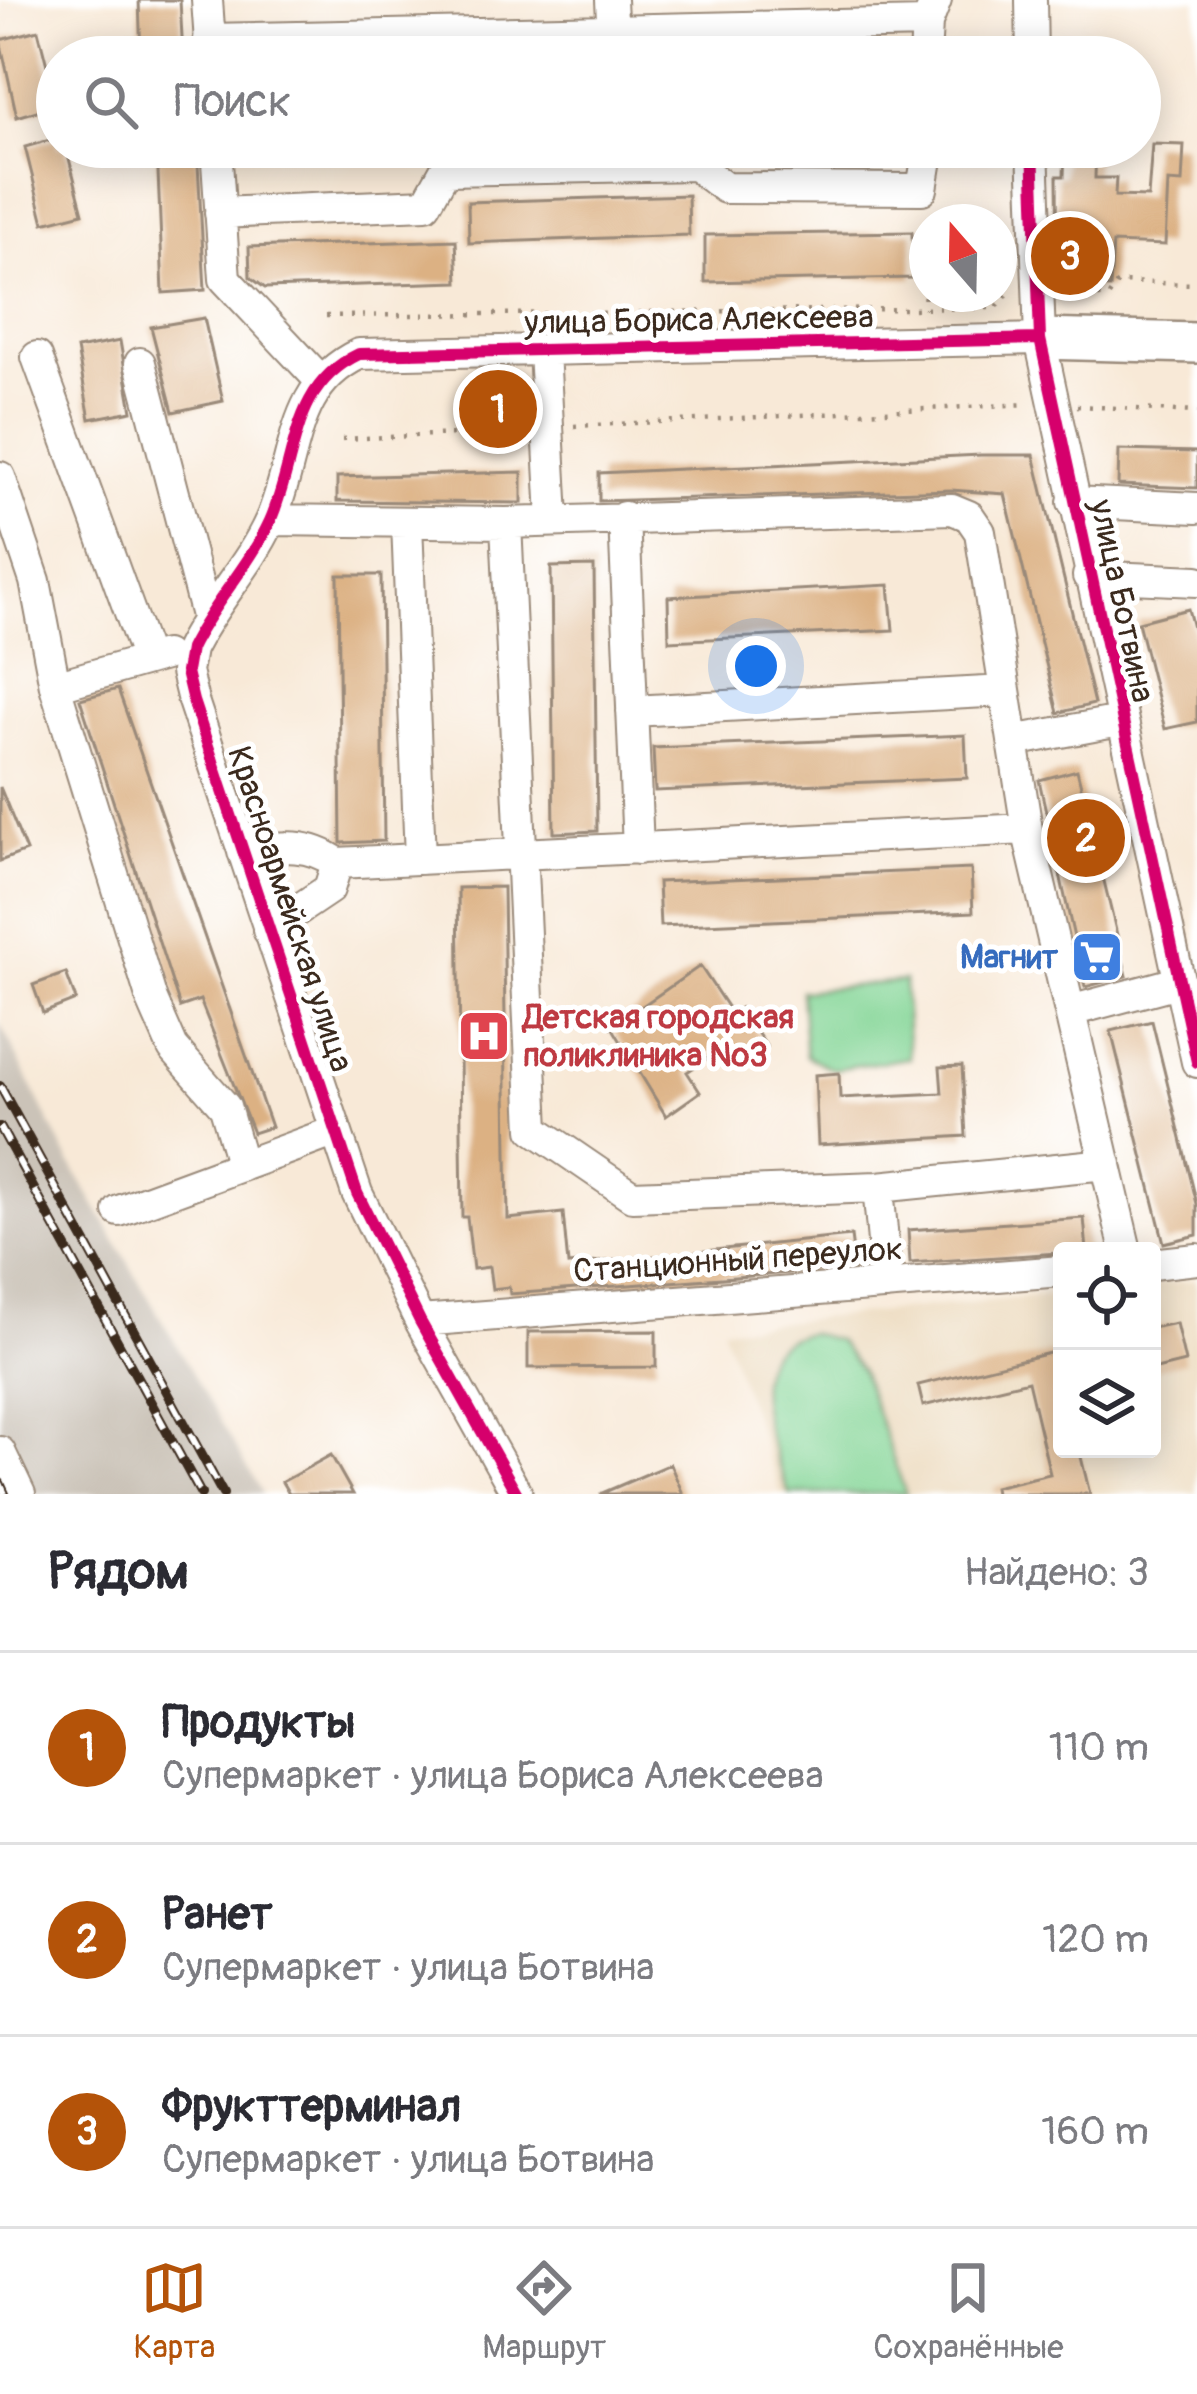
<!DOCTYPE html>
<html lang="ru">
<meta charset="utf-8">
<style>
:root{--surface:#fff;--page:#f7f7f7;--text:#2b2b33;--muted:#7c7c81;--line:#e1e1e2;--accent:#b45309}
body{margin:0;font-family:Pangolin,sans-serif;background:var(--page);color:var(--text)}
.controls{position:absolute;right:36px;bottom:36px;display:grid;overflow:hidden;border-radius:12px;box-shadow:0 6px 30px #0003}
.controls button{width:108px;height:108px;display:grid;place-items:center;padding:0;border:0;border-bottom:3px solid var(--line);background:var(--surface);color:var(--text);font:60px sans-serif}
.compass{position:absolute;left:909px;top:204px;width:108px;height:108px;border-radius:50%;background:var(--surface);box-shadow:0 6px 30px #0003;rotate:340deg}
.you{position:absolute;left:756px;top:666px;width:42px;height:42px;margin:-30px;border:9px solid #fff;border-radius:50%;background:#1a73e8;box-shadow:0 0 0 18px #1a73e833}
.badge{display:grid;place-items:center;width:78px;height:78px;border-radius:50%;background:var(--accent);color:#fff;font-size:39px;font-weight:700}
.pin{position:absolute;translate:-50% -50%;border:6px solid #fff;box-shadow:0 3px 12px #0006}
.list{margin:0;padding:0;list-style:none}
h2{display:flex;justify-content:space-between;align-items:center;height:156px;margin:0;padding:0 48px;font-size:51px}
h2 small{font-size:39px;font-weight:400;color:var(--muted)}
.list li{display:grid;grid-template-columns:78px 1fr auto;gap:36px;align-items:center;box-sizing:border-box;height:192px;padding:0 48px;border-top:3px solid var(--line)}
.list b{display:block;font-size:45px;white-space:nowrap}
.list p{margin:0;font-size:39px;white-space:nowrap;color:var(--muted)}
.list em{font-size:39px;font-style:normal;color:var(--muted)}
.icon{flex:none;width:66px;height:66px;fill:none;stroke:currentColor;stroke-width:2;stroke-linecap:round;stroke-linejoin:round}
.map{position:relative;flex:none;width:1197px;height:1494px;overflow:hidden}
.search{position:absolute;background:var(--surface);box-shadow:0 6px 30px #0003;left:36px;right:36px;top:36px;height:132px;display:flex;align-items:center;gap:30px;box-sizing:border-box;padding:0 42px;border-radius:66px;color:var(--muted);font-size:45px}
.sheet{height:732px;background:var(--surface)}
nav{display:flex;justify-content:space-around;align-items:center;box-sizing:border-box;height:168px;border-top:3px solid var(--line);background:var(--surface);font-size:33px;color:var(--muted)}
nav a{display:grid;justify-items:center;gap:6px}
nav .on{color:var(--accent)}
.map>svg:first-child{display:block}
.built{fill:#ebd8ba}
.industrial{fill:#cbc3b8}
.green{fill:#84d596;stroke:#60805a;stroke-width:3}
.building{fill:#dcb183}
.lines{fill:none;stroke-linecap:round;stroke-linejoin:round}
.minor-casing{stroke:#9a8a7a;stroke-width:34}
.major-casing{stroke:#9a8a7a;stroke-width:44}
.path{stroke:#9a8a7a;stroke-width:4.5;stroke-dasharray:3 9;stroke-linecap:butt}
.minor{stroke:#fff;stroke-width:30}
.major{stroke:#fff;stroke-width:39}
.rail-casing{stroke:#3b2a1e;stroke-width:10}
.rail{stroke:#fff;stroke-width:6;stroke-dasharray:18;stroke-linecap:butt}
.cycleway-casing{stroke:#fff;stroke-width:20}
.cycleway{stroke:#d6006c;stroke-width:12}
.labels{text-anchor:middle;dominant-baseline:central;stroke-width:10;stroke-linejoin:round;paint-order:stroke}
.street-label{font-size:33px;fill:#3b2a1e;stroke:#fff}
.shop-label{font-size:33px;font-weight:bold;fill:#366cbe;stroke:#fff;text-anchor:end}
.health-label{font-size:33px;font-weight:bold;fill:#be3a42;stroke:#fff;text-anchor:start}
</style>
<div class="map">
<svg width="1197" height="1494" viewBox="0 0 1197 1494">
<rect width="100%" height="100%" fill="#fff"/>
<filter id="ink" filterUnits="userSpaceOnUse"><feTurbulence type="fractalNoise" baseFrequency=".00833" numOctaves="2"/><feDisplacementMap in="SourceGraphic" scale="24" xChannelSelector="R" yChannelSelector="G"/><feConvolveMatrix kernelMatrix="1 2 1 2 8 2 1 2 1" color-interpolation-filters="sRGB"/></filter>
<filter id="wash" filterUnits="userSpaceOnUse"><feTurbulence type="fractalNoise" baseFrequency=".004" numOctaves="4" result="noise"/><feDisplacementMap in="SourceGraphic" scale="48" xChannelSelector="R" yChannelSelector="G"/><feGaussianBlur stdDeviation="2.7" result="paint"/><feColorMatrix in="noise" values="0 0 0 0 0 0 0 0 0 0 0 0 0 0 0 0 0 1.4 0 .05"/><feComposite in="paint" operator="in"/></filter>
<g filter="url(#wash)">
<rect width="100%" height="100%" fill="#f8e9d7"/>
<path class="built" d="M1197,1280V1494H781L722,1328L1062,1294V1449H1152V1285Z"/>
<path class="industrial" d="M0,1023L68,1159L263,1494H0Z"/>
<path class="green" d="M904,981L909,1058L833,1069L806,1056L801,991Z
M809,1333L837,1340L861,1371L906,1494H789C771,1443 726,1347 809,1333Z"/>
<g id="blocks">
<path class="building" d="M139,0H180L183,57H141Z
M38,30L57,105L17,117L0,40Z
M57,138V147H66L83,213L44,223L25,147Z
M1152,144L1184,145L1182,183L1168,182L1165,245L1113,243L1110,288L1058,284L1057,176H1064L1065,147H1096L1095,178H1116L1115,196L1148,197Z
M157,147H197L205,290L163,293Z
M688,195L689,235L469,243L468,202Z
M912,232L913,278L705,282V235Z
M456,240L458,282L265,288L250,277L249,247Z
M204,318L223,401L173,412L151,327Z
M120,341L132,411L90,419L77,349Z
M477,394H518V423H477Z
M1119,450L1197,452V488L1118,485Z
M981,455H1034L1094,704L1058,713L1005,494L951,490L599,501V473Z
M522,472V503L337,501V477Z
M594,566L597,831L554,833L551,567Z
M338,575H381L384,841L341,843Z
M889,585L893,630L669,641L668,597Z
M1188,609L1197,643V722L1165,729L1138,622Z
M118,689L271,1127L253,1133L200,1000L180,1007L80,699Z
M965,735L967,778L655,791L653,748Z
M1077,770L1127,976L1085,987L1039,780Z
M0,787L26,851L0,861Z
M971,869L973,912L660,926L658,882Z
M503,887L508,1219L563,1213L568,1265L851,1236L855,1268L510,1294L509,1287L492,1289L489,1267L473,1269L467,1217H462L458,888Z
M700,966L732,1014L740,1008L767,1047L738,1067L724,1047L687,1072L700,1092L666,1116L612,1027Z
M66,973L76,1000L43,1013L33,985Z
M1152,1021L1197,1204V1235L1164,1243L1111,1031Z
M962,1066L966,1136L818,1145L815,1075L839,1073L840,1098L942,1093L940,1067Z
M1084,1218L1087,1251L910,1263L908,1230Z
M1176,1323L1185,1362L1152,1370V1328Z
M656,1331V1367L528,1368V1332Z
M1062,1350V1449H1079L1090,1494H995L994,1487L1050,1474L1028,1381L923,1406L918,1385Z
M331,1455L353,1494H289L282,1482Z
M670,1464L683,1494H600Z"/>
</g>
</g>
<g filter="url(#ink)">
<use href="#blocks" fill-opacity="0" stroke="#9a8a7a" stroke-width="3"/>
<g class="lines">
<g class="minor-casing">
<path id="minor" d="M207,0L211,57
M611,0L614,57
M1031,0L1032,57
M209,39L927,23
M925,57L927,23L936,0
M216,147L225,279L320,380
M1033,147L1040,339L1197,1062
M220,213L426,204L445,170L695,165L725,188L922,189L929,147
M544,351L553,518
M37,357L147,659
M140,363L206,616
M0,477L35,581L55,686L152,1000L173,1048L225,1107L242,1166
M1073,502L1197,508
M624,517L638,849
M271,520L506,523L952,509L969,516L980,532L1027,829L1126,1251
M407,522L420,859
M506,523L534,1129L632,1196L878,1187L1106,1164
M1088,576L1197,581
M55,686L165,655
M632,711L1005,691
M1013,741L1120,721
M243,852C279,847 306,841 337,863L1027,829
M268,930L329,889L337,863
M1070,1011L1178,982
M878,1187L887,1285
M119,1211L336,1131
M1152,1264L1197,1259
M420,1321L1062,1271
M0,1452L20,1494
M517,1494L420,1321L357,1193L193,701L186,672L190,649C212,604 249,567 270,521C298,459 289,387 359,354L1040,339"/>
</g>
<g class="major-casing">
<path id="major" d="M1040,339L1197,343"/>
</g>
<path class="path" d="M923,260L925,309
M1062,291L1108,297L1118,282L1197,284
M326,316L989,308H996L1011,291
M1077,406L1197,412
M469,423L470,377
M574,426L1029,404
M342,439L527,431"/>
<use href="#minor" class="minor"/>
<use href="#major" class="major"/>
<g class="rail-casing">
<path id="rail" d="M0,1086L223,1494
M0,1127L201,1494
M0,1483L5,1494"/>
</g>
<use href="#rail" class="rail"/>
<g class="cycleway-casing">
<path id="cycleway" d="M1033,147L1040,339L1197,1062
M517,1494L420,1321L357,1193L193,701L186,672L190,649C212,604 249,567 270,521C298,459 289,387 359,354L1040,339"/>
</g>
<use href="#cycleway" class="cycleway"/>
</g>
</g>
<defs>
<g id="supermarket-square" transform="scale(2.7)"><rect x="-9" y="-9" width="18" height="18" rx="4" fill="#3f7fe0" stroke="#fff"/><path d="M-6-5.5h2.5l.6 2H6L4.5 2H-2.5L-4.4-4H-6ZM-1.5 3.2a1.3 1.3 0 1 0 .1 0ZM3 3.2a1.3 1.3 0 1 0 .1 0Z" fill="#fff"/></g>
<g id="hospital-square" transform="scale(2.7)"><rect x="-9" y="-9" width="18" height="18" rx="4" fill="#e0444e" stroke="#fff"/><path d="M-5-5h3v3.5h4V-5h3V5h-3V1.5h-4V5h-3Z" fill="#fff"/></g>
</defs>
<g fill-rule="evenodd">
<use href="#supermarket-square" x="1097" y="957"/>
<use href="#hospital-square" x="484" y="1036"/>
</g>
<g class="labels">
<g class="street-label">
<text transform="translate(699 320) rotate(-1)">улица Бориса Алексеева</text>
<text transform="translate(1122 601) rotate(78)">улица Ботвина</text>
<text transform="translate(290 909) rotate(72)">Красноармейская улица</text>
<text transform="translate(738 1260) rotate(-4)">Станционный переулок</text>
</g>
<g class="shop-label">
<text x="1058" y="957">Магнит</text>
</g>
<g class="health-label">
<text x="523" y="1017">Детская городская<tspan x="523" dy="38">поликлиника №3</tspan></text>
</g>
</g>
</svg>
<div class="controls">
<button><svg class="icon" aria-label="locate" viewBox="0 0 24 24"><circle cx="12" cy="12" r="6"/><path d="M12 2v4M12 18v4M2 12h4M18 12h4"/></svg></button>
<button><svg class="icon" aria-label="layers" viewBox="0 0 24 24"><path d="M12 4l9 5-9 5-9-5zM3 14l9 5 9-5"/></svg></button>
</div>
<svg class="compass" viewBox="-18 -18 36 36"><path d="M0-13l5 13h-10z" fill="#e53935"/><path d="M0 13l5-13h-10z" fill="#7c7c81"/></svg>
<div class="you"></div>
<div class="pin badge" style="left:498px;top:409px">1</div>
<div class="pin badge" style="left:1086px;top:838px">2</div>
<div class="pin badge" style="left:1070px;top:256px">3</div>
<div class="search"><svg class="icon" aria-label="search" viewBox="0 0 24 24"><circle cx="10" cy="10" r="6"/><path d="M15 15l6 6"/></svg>Поиск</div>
</div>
<section class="sheet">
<h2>Рядом<small>Найдено: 3</small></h2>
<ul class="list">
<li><span class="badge">1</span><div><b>Продукты</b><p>Супермаркет · улица Бориса Алексеева</p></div><em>110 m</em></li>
<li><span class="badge">2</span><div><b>Ранет</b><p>Супермаркет · улица Ботвина</p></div><em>120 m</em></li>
<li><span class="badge">3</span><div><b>Фрукттерминал</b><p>Супермаркет · улица Ботвина</p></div><em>160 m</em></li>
</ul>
</section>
<nav>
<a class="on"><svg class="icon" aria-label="map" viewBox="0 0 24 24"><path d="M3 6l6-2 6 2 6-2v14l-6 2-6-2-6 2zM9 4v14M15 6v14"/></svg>Карта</a>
<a><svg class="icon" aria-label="directions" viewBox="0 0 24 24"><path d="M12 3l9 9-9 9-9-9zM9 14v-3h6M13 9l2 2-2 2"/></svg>Маршрут</a>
<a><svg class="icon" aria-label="saved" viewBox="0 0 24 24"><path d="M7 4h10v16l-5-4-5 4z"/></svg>Сохранённые</a>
</nav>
